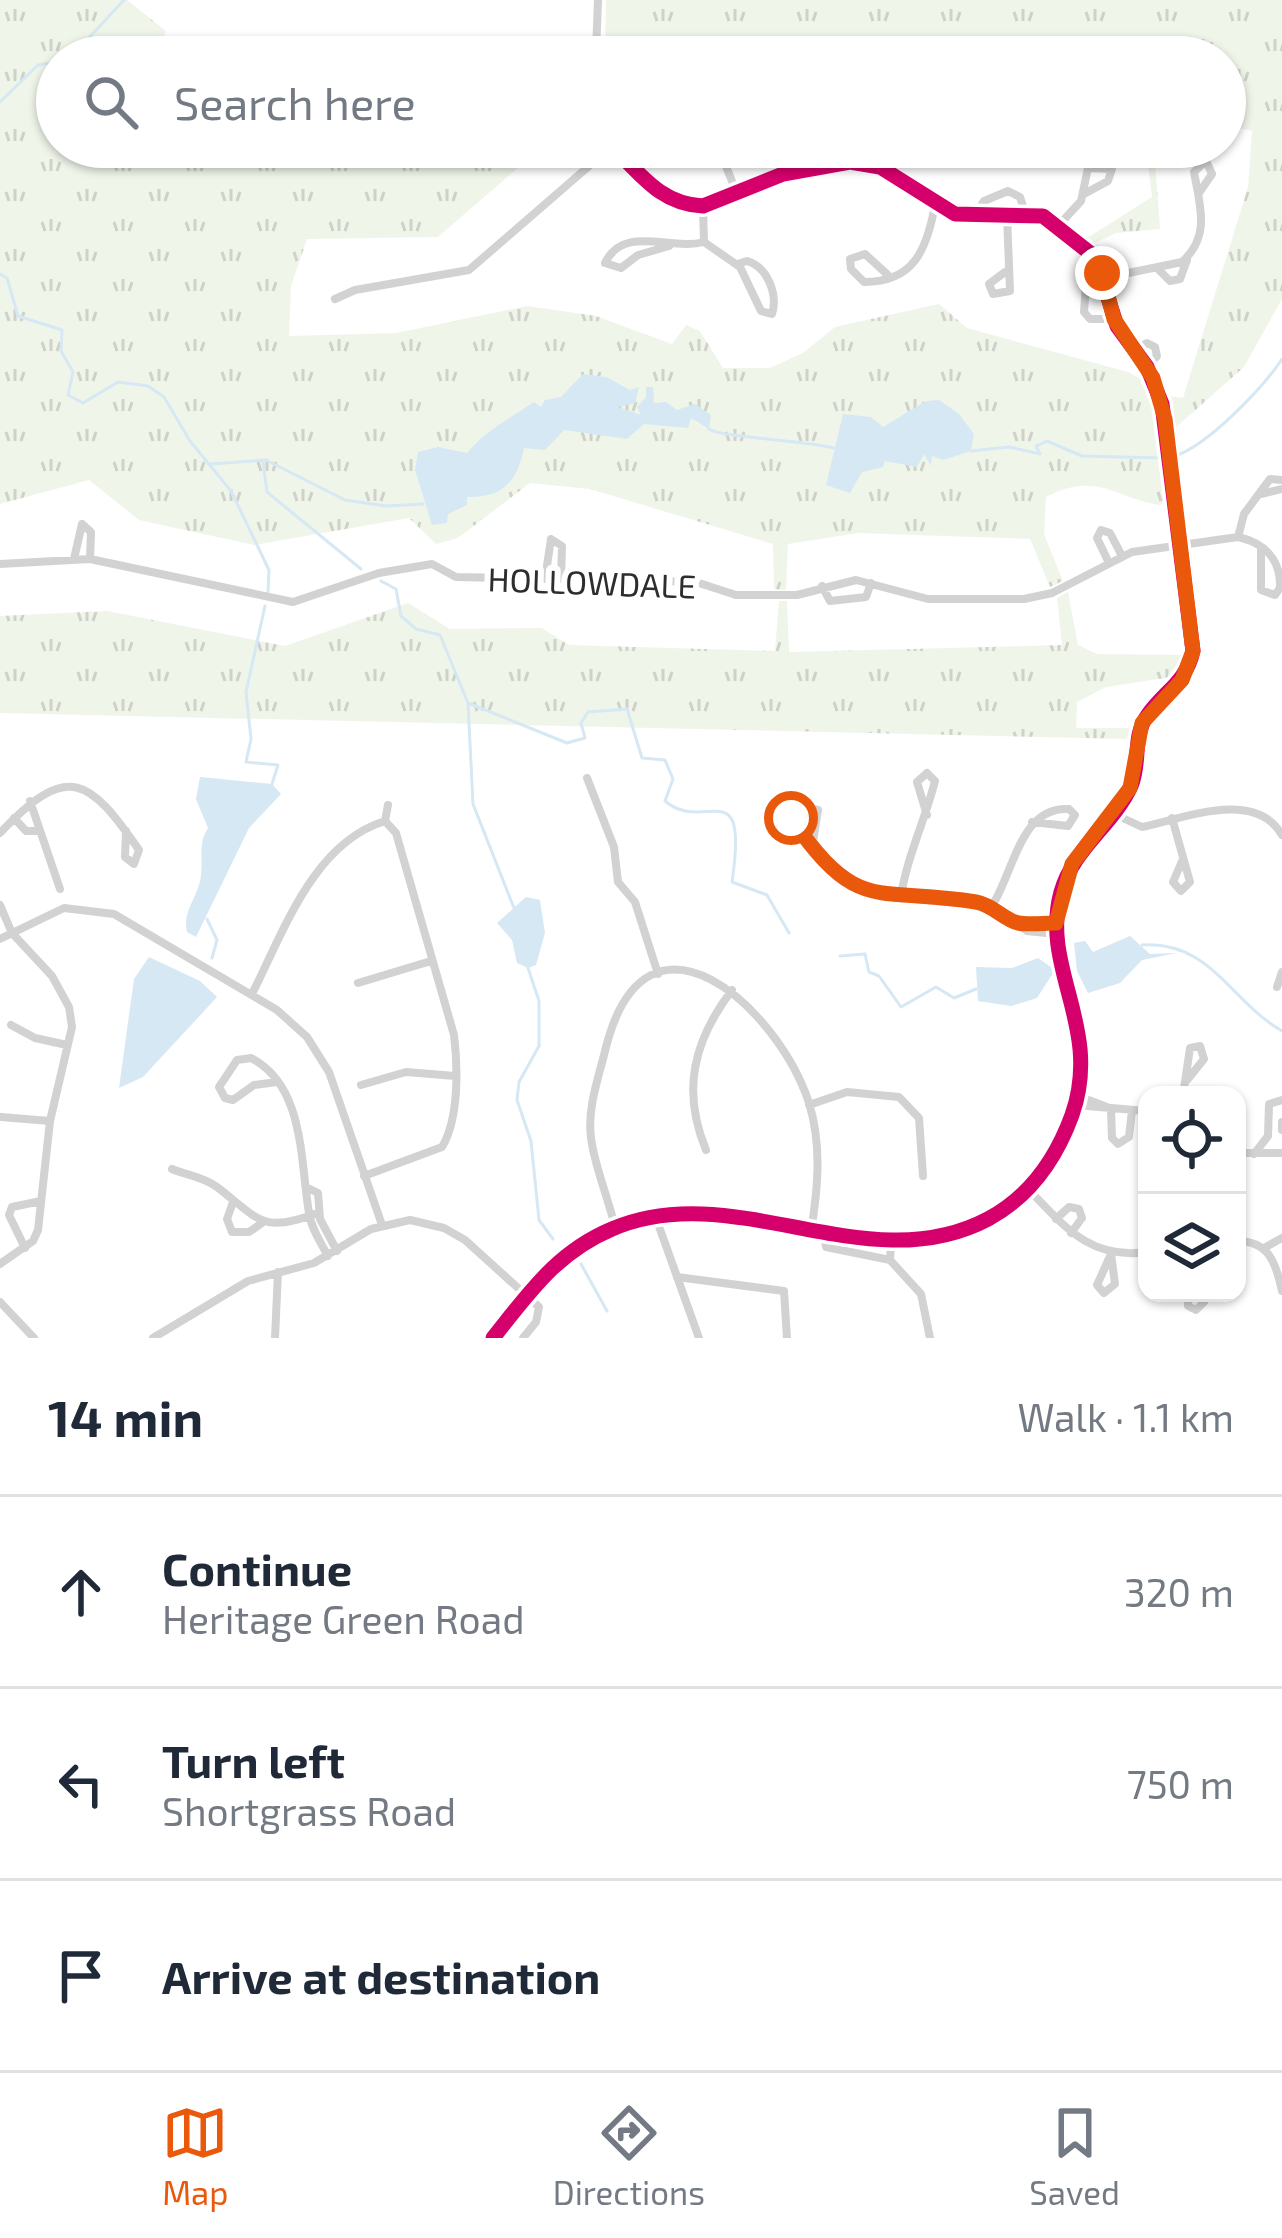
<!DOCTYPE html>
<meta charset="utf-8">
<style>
:root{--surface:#fff;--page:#f2f2f3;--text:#1f2937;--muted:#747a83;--line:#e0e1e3;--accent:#ea580c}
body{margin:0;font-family:"Exo 2",sans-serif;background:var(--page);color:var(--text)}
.controls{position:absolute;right:36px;bottom:36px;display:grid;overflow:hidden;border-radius:24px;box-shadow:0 3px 9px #0004}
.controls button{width:108px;height:108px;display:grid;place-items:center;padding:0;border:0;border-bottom:3px solid var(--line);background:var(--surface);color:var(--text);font:60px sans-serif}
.stop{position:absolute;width:36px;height:36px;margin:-27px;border:9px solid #ea580c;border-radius:50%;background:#fff}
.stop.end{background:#ea580c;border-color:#fff;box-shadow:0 3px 12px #0008}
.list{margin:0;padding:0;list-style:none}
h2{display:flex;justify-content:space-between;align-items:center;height:156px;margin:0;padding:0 48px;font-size:51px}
h2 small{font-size:39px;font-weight:400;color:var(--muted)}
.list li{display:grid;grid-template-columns:78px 1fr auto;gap:36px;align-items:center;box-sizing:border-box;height:192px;padding:0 48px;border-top:3px solid var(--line)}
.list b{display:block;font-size:45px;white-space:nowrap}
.list p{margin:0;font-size:39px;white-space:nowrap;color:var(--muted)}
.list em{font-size:39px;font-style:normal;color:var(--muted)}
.icon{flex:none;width:66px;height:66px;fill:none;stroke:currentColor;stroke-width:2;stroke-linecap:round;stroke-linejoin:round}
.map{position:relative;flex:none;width:1282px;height:1338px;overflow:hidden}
.search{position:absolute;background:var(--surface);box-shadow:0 3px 9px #0004;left:36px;right:36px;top:36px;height:132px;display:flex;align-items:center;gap:30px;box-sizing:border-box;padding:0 42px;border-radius:66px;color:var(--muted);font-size:45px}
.sheet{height:732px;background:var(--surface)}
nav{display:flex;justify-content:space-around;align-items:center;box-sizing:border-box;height:168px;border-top:3px solid var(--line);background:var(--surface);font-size:33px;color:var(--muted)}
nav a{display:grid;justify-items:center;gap:6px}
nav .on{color:var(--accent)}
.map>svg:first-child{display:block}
.grass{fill:url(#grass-tufts)}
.water{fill:#d5e8f3}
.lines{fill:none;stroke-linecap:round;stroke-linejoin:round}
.stream{stroke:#d5e8f3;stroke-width:3}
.street{stroke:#d2d2d2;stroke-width:8}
.cycleway-casing{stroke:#fff;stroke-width:22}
.cycleway{stroke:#d6006c;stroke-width:15}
.route{stroke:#ea580c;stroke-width:15}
.labels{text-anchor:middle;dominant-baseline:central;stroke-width:12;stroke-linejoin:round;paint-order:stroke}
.street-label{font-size:33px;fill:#2d2d2d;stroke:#fff}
</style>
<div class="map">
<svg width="1282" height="1338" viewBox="0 0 1282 1338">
<defs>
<pattern id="grass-tufts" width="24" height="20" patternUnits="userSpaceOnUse" patternTransform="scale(3)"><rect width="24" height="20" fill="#f0f5ea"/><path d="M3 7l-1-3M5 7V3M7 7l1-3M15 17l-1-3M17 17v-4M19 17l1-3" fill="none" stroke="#ced2c9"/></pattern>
</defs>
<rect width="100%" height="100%" fill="#fff"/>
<path class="grass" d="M0,0H127L166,31L154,57H57V147H542L438,237L307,239L291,286L289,336L396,333L527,306L596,316L672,344L686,325L700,331L723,368H770L803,353L835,327L939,304L967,328L1128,372L1150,384L1170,496L1160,505C1113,497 1096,471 1046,497L1044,534L1063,581L1050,587L1030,539L858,533L788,544L786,590L774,589L773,544L590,489L530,483L458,538L436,544L409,518L254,545L139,520L89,480L0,504Z
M606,0H1282V299L1244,367L1174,429L1169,396L1183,398L1248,187L1252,131L1225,125V57H605Z
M1146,147H1154L1160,229L1116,233L1093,244L1087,238L1152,197Z
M1068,592L1078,645L1097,654L1187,655L1172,677L1106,687L1077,702L1076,728H1132L1130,739L0,713V616L107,611L285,646L408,603L450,629L542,628L569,645L775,651L779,601H787L789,652L1062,645L1057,598Z"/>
<path class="water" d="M583,374L606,377L630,390L639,387L635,403L618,407L641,415L637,407L646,397V387H653L654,403L666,402L677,410L695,404L711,415L709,429L691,418L688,428L644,424L627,439L564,430L545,450L524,448C517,482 503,498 467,497V505L448,514L447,523L432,525L415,470L418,452L438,447L467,453C482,434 511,417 534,402L541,407L545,400L561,397Z
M939,400L959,414L974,434L971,451L943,460L932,456L931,466L924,454L917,467L885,461L883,467L862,472L850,493L826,485L843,414L871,417L883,427L926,401Z
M200,777L272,784L281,794L249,828L196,937L187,932C182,910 199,897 201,875C203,857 198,843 208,828L196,799Z
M526,897L540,900L545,933L536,965L528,968L517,963L512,940L497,923Z
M1130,936L1150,954L1177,953L1142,960L1120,983L1088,993L1077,971L1074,943L1085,941L1093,952Z
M149,957L200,981L217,997L143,1077L119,1088L134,979Z
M1038,958L1055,970L1037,998L1011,1006L978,1001L976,967L1012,968Z"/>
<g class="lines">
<path class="stream" d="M71,57L124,0
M0,102L38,65L57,62
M0,274L7,278L18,316L62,330L61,351L73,372L68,395L83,403L118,382L148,386L164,397L190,441L231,491L269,570L268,592
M709,429C722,438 806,440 834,448
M971,451L1009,447L1040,454L1036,446L1047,441L1082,456L1164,458
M1175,456C1208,445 1262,389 1282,359
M263,462L267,492L361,569
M210,464L266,460L345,500L386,506L423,504
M381,581L396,589L401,616L416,629L440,635L468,703L473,804L514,908
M265,606L246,692L251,739L246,762L278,765L272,784
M468,703L567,743L585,738L581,723L588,712L627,709L642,758L665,760L673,779L665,801C704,835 749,768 732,882L767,895L789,933
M207,919L217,940L212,958
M1142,945C1211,941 1229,1000 1282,1031
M840,956L865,954L869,972L879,976L901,1007L936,987L954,998L976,989
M528,968L539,1001V1046L519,1082L517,1100L531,1141L539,1220L553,1239
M581,1264L607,1311"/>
<path class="street" d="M596,52L598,0
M267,57L309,45L596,52
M718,147L736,191
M798,147L802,169
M633,167L637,147
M880,167L889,147
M703,206L704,242L740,267L761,311L772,314C778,295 768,267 747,261L737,264
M973,217L984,201L1008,191L1020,197L1026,216
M1059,225L1081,201L1088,168L1112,169L1108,181L1084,194
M669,246L638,255L621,268L605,263C624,224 670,251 704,242
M1159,270L1170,281L1180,279L1187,260
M1005,272L989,284L993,294L1010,291L1007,216
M1102,273L1086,284L1084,312L1090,319H1114
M889,276L865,254L850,259L851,269L864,282C915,282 926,249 935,206
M1104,278L1182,262C1211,236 1200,206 1194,172L1206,161L1212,174L1199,193
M335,299L355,290L469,270L611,147
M1134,350L1147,343L1155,347L1157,356L1147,367
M1261,494L1282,489
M1238,537L1244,514L1270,479L1282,480
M74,559L82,524L91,532L90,559
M1109,563L1097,538L1101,530L1110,533L1122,556
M0,564L90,559L293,602L379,573L432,564L456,577L696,582L736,595H797L856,580L928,599H1024L1052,593L1132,552L1238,537C1265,543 1281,560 1280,588L1275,595L1261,590V548
M545,579L551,539L562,546L561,579
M822,586L830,601L866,597L871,583
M587,778L614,847L618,882L635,902L658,974
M30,801L60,889
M1112,813L1142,827C1182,819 1255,788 1282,835
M14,818L26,831H38
M1172,818L1190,882L1181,891L1173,882L1183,859
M0,833C68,761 89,778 139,850L134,864L125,857L126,831
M812,848L791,818L796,805L818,810L812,848L849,885L913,899L992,906L1027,931L1056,934
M901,896C907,857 925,820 935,781L927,773L917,782L927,815
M0,905L12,933L52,976L69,1007L72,1027L50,1121L38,1230L33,1241L0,1264
M992,906C1014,872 1020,806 1069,809L1075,815L1068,826L1032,822
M1016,922L1055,923
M0,939L64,908L114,914L277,1010L307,1037L329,1072L382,1225
M358,983L431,961
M1277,987L1282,972
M252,994C283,933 313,843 385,821
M11,1025L35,1038L67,1045
M277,1082L254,1085L233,1100L225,1098L219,1087L237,1060L251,1058C305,1086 300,1161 309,1213C311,1228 321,1243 328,1256
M361,1085L406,1072L455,1076
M1183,1095L1190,1048L1200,1046L1204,1059L1188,1079
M1078,1096L1107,1107
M809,1105L847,1092L899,1097L919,1118L923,1176
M1075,1105L1147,1111
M1111,1109L1112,1138L1118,1144L1129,1137L1132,1110
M1,1117L50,1121
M1282,1122V1130
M706,1150C681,1090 694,1040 732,990
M1237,1153H1282
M1254,1154L1268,1136L1269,1104L1282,1100
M172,1169C186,1175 204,1177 217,1187C260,1220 262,1234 318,1213
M364,1176L442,1147C459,1119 458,1067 454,1035L396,833L385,821L388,805
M310,1189L318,1193L320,1219L337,1251
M1028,1189C1065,1227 1090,1260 1147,1252
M233,1202L227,1219L232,1232H249L262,1223
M656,1218L699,1338
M1056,1219L1069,1207L1079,1209L1082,1218L1071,1233
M615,1227C608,1197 595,1168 591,1138C587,1107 599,1077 606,1047C647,888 778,1008 809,1103C822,1145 818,1189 811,1231
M824,1233L826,1247L890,1260
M1237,1241C1269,1241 1276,1263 1282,1291
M891,1243L890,1260L921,1294L930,1338
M25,1248L9,1215L12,1207L41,1201
M1264,1248L1282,1238
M1111,1254L1115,1284L1104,1293L1097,1285Z
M677,1277L784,1291L787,1338
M1188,1293V1306L1196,1310L1204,1302L1201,1293
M0,1302L34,1338
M153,1338L248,1281L314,1263L371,1229L410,1220L444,1228L465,1240L539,1307L536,1322L523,1338
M275,1338L278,1272
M493,1338C529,1293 557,1252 612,1229C734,1176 867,1283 988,1219C1029,1197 1056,1159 1072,1115C1103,1027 1040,969 1061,892C1073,849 1113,825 1131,786C1141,763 1132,737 1147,716C1164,691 1186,683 1193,651L1162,404L1147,367L1117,326L1095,257L1043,216L955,214L880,167L850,162L783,174L703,206C661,204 641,175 613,147"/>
<g class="cycleway-casing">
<path id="cycleway" d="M493,1338C529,1293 557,1252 612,1229C734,1176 867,1283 988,1219C1029,1197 1056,1159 1072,1115C1103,1027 1040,969 1061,892C1073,849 1113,825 1131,786C1141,763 1132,737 1147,716C1164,691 1186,683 1193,651L1162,404L1147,367L1117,326L1095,257L1043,216L955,214L880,167L850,162L783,174L703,206C661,204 641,175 613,147"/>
</g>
<use href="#cycleway" class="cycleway"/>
</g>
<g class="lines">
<path class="route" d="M791,818C858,915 874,886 976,902C993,905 1003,919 1018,923C1029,925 1044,923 1056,923L1072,864L1130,788L1142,723L1182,680L1193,651L1165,419L1153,378L1114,319L1102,273"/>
</g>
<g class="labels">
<g class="street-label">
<text transform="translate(592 582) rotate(2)">HOLLOWDALE</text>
</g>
</g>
</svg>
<div class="controls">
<button><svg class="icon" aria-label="locate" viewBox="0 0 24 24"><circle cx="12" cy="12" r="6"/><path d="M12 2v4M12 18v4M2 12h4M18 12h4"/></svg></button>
<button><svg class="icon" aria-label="layers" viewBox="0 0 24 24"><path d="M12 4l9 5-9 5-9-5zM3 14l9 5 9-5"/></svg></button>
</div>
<div class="stop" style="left:791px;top:818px"></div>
<div class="stop end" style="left:1102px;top:273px"></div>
<div class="search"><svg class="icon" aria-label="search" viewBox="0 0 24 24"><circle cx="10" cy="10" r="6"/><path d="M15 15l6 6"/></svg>Search here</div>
</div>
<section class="sheet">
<h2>14 min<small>Walk · 1.1 km</small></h2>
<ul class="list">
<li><svg class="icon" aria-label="ahead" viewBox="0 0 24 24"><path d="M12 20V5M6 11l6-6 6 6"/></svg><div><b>Continue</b><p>Heritage Green Road</p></div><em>320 m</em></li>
<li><svg class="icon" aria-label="left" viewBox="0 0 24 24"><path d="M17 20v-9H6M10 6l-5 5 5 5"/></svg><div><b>Turn left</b><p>Shortgrass Road</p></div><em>750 m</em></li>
<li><svg class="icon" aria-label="arrive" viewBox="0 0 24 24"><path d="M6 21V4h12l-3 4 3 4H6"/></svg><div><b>Arrive at destination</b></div></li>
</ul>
</section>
<nav>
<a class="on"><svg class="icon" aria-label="map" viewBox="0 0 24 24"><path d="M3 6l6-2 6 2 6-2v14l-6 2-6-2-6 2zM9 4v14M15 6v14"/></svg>Map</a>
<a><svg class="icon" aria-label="directions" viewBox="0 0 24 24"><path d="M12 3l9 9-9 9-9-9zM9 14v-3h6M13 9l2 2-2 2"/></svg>Directions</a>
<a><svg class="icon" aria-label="saved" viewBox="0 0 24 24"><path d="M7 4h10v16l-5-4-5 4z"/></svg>Saved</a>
</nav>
